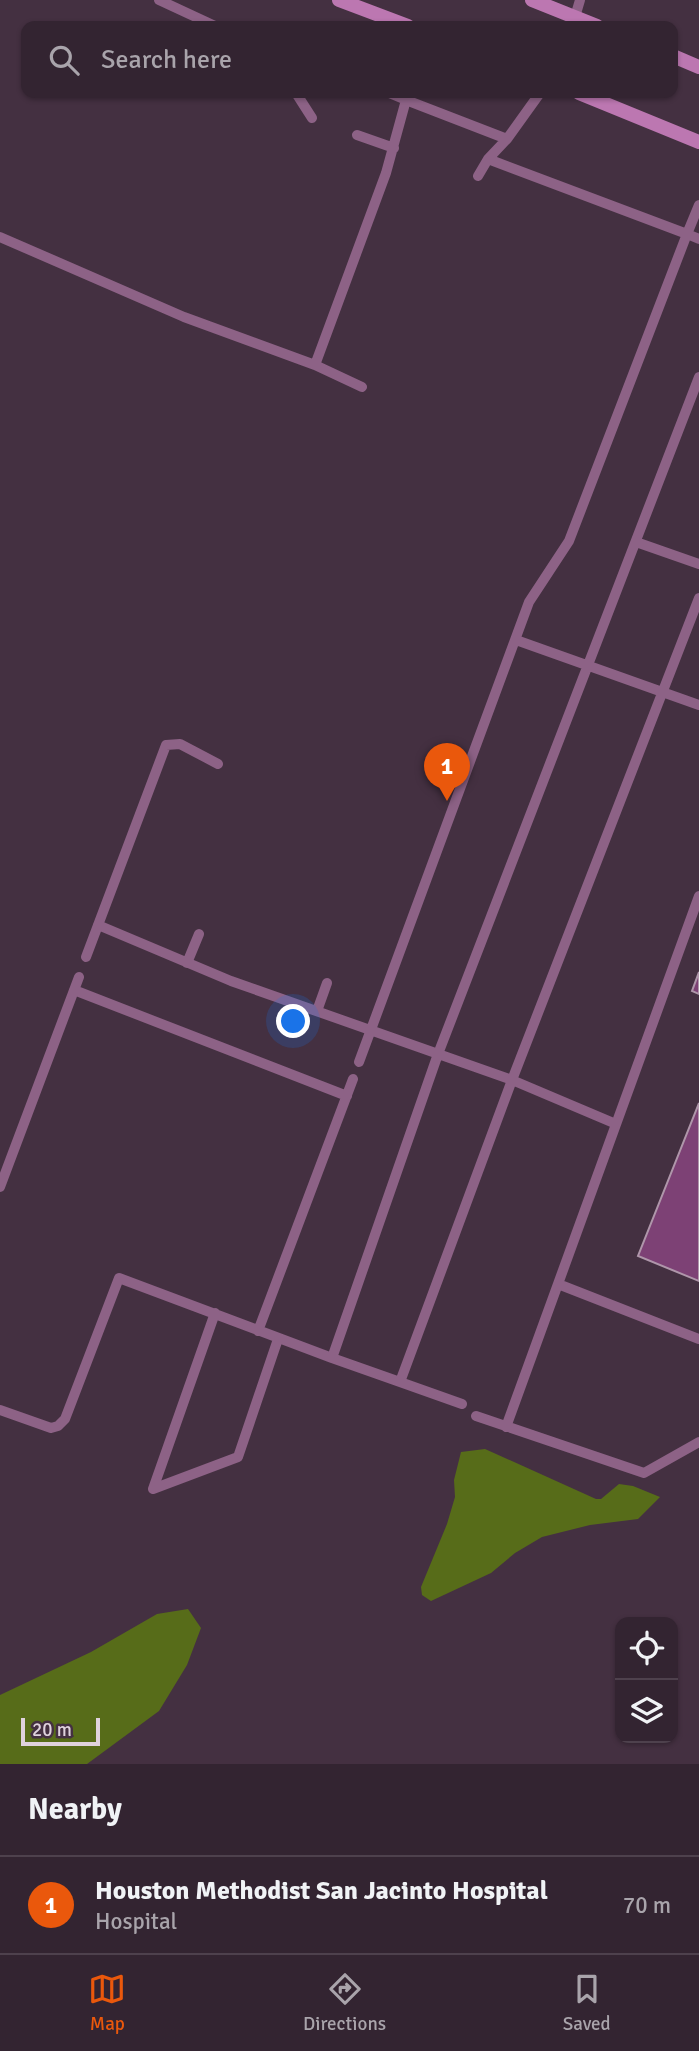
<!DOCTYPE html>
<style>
:root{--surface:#332431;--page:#3b2c39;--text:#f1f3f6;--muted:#a9a4ab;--line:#4e414d;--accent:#ea580c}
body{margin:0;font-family:Signika,sans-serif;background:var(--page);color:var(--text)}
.controls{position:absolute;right:21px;bottom:21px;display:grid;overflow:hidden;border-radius:14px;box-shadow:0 2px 5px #0004}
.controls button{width:63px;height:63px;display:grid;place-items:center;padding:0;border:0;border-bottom:2px solid var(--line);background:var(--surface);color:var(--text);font:35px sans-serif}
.scale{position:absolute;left:21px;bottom:18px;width:79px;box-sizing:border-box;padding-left:7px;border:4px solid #dfd2dd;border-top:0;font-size:19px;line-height:24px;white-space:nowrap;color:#dfd2dd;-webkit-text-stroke:5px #443041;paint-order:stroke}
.you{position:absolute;left:294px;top:1022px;width:24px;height:24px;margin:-18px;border:5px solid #fff;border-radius:50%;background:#1a73e8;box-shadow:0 0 0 10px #1a73e833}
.badge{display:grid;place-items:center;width:46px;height:46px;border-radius:50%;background:var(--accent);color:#fff;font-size:23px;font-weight:700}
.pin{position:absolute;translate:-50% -58px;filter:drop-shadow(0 2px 4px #0008)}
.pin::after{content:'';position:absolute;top:37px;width:24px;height:21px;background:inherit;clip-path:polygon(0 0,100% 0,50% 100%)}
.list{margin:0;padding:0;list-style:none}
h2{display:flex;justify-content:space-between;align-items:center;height:91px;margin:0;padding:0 28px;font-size:30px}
h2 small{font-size:23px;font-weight:400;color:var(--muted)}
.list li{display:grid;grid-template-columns:46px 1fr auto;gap:21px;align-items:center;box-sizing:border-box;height:98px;padding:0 28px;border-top:2px solid var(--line)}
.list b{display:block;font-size:26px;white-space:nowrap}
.list p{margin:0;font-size:23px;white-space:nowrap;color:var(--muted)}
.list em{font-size:23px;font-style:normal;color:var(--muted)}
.icon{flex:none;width:38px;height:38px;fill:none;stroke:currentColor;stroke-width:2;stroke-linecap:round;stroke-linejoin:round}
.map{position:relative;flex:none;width:699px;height:1764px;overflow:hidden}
.search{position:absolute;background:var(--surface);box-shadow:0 2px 5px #0004;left:21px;right:21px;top:21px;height:77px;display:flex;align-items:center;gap:18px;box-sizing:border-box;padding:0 24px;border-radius:14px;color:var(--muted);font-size:26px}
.sheet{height:189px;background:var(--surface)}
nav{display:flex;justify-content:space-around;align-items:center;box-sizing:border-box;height:98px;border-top:2px solid var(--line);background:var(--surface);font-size:19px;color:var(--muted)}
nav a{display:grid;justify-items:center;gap:4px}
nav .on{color:var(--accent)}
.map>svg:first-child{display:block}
.forest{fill:#576c19}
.building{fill:#7d4175;stroke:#af96aa;stroke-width:2}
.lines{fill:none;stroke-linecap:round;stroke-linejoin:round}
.lane{stroke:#8d6286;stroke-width:10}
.secondary{stroke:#bc77b1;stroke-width:14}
</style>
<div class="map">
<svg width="699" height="1764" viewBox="0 0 699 1764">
<rect width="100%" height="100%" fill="#443041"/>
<path class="forest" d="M485,1449L596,1499H601L619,1484L633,1486L660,1497L638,1519L590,1525L542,1537L515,1553L491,1573L431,1601L422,1595L421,1587L447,1524L455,1497L454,1480L461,1452Z
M188,1609L201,1628L187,1665L159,1711L87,1764H0V1695L91,1652L157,1614Z"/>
<path class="building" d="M699,972V994L692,991Z
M699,1103V1281L638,1256Z"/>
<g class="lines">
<path class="lane" d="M159,0L215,26
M575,17L580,0
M296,93L312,118
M406,100L507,139
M357,135L394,148
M488,159L687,234L699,205
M478,176L488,159L507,139L540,93
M0,237L184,317L315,365
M699,377L438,1054L332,1358L400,1382L512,1080L699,598
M362,387L315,365L386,173L406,100L389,93
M636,542L699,564
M516,640L699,705
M98,925L231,981L512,1080L616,1124
M86,957L166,745L180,744L218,764
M187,963L199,934
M74,990L347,1096
M317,1011L327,983
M359,1062L529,602L569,541L687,234L699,239
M0,1187L79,977
M558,1284L699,1339
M215,1313L153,1489L238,1457L278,1339
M258,1331L353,1079
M400,1382L462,1404
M0,1410L51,1428L58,1426L65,1419L119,1278L332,1358
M476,1416L644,1473L699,1442
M506,1427L699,896"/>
<path class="secondary" d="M339,0L408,26
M532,0L597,26
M673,56L699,67
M579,93L699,142"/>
</g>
</svg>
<div class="controls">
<button><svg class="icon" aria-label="locate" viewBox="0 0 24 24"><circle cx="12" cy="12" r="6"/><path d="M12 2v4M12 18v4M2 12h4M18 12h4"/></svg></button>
<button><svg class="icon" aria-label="layers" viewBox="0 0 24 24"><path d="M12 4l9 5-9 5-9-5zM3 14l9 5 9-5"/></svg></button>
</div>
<div class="scale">20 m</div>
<div class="you"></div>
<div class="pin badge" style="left:447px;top:801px">1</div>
<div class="search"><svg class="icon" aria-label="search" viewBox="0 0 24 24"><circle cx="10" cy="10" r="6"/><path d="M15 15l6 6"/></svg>Search here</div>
</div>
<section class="sheet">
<h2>Nearby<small></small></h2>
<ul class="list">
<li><span class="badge">1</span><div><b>Houston Methodist San Jacinto Hospital</b><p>Hospital</p></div><em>70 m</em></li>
</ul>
</section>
<nav>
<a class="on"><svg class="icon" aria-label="map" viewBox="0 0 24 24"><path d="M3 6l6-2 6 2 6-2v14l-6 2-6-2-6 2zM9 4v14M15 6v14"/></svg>Map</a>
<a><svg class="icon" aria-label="directions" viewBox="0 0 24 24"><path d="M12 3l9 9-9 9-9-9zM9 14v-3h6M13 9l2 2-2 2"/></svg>Directions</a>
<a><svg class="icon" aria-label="saved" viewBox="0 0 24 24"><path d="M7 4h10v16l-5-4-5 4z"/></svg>Saved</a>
</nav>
